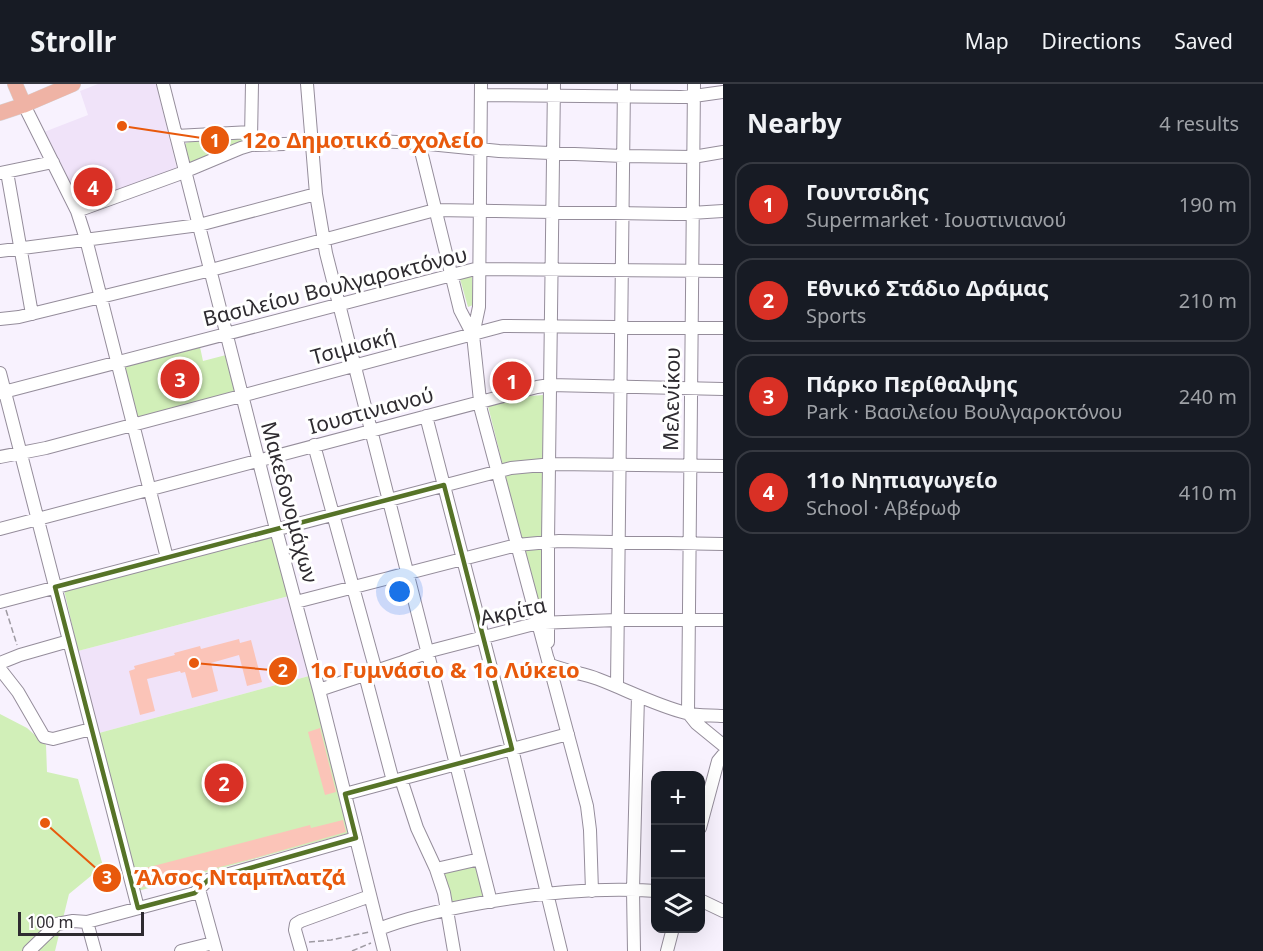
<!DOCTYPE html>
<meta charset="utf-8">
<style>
:root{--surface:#171b24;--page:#20242c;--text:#f1f3f6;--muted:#9ea1a6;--line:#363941;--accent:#d93025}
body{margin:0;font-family:"Noto Sans",sans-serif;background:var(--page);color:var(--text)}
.controls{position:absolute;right:18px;bottom:18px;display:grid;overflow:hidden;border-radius:12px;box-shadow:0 6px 24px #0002}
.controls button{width:54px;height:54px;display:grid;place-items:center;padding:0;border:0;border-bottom:2px solid var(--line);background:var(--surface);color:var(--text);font:30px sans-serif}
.scale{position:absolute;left:18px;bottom:15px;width:126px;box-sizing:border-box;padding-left:6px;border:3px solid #2e2b30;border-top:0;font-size:16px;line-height:21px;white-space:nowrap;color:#2e2b30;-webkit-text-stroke:4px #fff;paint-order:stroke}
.you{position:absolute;left:400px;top:508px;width:21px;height:21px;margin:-15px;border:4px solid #fff;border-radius:50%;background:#1a73e8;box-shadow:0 0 0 9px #1a73e833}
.badge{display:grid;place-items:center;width:39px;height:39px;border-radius:50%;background:var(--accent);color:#fff;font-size:20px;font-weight:700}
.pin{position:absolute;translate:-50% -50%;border:3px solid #fff;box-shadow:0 2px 6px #0006}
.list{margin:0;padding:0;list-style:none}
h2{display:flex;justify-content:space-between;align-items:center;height:78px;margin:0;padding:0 24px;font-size:26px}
h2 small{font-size:20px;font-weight:400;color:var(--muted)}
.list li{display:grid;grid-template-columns:39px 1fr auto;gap:18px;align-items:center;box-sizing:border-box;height:84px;margin:0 12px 12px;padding:0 12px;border:2px solid var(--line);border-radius:18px}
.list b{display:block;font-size:22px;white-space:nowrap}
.list p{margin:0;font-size:20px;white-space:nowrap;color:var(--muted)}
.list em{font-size:20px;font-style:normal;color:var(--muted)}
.icon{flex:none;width:33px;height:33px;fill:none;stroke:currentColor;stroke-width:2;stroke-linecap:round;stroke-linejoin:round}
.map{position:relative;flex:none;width:723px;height:867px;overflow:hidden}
header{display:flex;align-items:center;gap:36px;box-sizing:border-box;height:84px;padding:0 30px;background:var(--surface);border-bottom:2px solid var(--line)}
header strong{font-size:28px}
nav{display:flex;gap:33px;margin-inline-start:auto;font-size:21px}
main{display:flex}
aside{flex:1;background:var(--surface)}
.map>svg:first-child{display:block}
.built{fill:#f0e3f9}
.green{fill:#d1efb8}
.building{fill:#fbc4b8}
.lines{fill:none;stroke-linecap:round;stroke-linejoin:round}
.minor-casing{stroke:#958d9b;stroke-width:14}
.major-casing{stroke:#d5d5d6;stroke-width:16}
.path{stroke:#9e9aa2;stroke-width:1.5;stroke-dasharray:6 3;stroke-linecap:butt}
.minor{stroke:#fff;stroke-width:12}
.major{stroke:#efb3a5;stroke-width:15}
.marked{fill:none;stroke:#567327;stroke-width:4.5;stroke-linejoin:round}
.labels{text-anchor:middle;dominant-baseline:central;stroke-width:6;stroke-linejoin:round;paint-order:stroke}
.street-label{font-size:21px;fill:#2e2b30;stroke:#fff}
.leader{fill:none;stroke:#e8590c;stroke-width:2}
.callout-dot{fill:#e8590c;stroke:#fff;stroke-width:2}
.mark-label{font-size:18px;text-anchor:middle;font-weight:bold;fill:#fff}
.callout-label{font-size:22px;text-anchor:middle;font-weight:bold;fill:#e8590c;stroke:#fff;stroke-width:6;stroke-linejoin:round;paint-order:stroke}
</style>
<header>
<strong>Strollr</strong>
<nav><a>Map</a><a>Directions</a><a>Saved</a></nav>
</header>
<main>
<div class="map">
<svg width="723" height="867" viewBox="0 0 723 867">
<rect width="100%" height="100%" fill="#f8f2fe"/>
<path class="built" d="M98,0H156L177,86L80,121L44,48L88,31L80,7Z
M289,512L309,592L99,649L78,567Z"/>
<path class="green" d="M237,52L242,53L243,58L190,79L188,78L184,63L186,59L190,58Z
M472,191L473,221L468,223L460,195Z
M200,263L203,277L226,271L236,308L137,333L124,282Z
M543,311L542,525L539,526L488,322L530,312Z
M273,452L289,512L78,567L64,506Z
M309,592L349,749L138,807L99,649Z
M0,630L27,644L46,661L47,688L78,695L103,782L69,810L55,867H0Z
M476,778L485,814L451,821L440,787Z"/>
<path class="building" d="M239,555L240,559L251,556L262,598L247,602L239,571L211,579L218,607L192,614L185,588L181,589L180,587L147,595L155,627L140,631L129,587L135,585L134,582L175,571L174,569L200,562L201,565Z
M320,644L336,708L325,711L308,648Z
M343,736L346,748L255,774L142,803L138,786L310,741L311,744Z"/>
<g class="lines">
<g class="minor-casing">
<path id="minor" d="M163,0L276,445L319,606L384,867
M307,0L316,110L326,169L491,818
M481,11L681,13L694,12L723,8
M24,21L77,127L86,155L167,474
M176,52L251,48
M251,54L252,0
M419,59L460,226L473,251L481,326L587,722L590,746L592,807
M7,88L32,230
M1,89L53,78
M77,127L179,90L241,64L251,61L376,57L419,59L499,67L623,72L693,73L723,68
M0,167L199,141L316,110
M0,235L19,233L211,186L435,126L675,130L723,127
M473,251L479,223L481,0
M0,289L138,824
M0,309L475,185L723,187
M426,332L512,665L561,867
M314,361L376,587
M0,373L46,364L503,242L723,244
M0,445L537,303L550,301L723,305
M0,518L511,384L553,380L723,382
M296,518L517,461L559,457L723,460
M548,558V457L554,0
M548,575L549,580C564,587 582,589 598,595C627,606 655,621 686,629C697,632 711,631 723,632
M0,579L20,571L69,557
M0,585L18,608L44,653L53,655L91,645
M365,591L393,697
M617,602L624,0
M319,606L400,579L434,566L538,539L617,536H723
M688,629L694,0
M688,629L696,639L723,661
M401,695L417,744L436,785L444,809L454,867
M345,710L568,650
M700,744L718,677L723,671
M436,785L480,775
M199,805L216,867
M700,816L723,827
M87,838L95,867
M379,845C412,832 447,825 481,819C538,809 598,803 656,807
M29,867L57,840L73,837L87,838L195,809L208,796L356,754
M181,867L213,859
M301,867L295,846L296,840L301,837L370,812
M634,867L633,806L638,612
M667,867L673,844"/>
</g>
<g class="major-casing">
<path id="major" d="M15,0L24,21
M0,29L24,21L73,0"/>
</g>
<path class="path" d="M6,526L17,561
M309,858L331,856L369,848
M352,867L371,859"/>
<use href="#minor" class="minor"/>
<use href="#major" class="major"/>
</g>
<path class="marked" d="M444,401L512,665L345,710L356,754L208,796L195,809L138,824L55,503Z"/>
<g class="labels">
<g class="street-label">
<text transform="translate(335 202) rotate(-14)">Βασιλείου Βουλγαροκτόνου</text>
<text transform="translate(353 262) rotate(-15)">Τσιμισκή</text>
<text transform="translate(671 315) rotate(-89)">Μελενίκου</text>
<text transform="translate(371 326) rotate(-15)">Ιουστινιανού</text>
<text transform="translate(290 418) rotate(75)">Μακεδονομάχων</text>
<text transform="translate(513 527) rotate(-12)">Ακρίτα</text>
</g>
</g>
<path class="leader" d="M122 42L215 56M194 579L283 587M45 739L107 794"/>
<g class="callout-dot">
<circle cx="122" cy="42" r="6"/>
<circle cx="194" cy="579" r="6"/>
<circle cx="45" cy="739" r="6"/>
<circle cx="215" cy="56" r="15"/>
<circle cx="283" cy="587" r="15"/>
<circle cx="107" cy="794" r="15"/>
</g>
<g class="mark-label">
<text x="215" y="63">1</text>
<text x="283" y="593">2</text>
<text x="107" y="800">3</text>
</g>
<g class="callout-label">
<text x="363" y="64">12ο Δημοτικό σχολείο</text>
<text x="445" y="594">1o Γυμνάσιο &amp; 1ο Λύκειο</text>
<text x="240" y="801">Άλσος Νταμπλατζά</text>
</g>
</svg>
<div class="controls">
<button>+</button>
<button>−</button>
<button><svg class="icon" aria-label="layers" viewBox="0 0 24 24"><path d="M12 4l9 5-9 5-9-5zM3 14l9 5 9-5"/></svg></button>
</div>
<div class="scale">100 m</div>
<div class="you"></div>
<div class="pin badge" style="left:512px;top:297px">1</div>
<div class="pin badge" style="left:224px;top:699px">2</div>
<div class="pin badge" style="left:180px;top:295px">3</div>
<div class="pin badge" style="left:93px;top:103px">4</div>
</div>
<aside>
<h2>Nearby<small>4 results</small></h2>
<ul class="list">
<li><span class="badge">1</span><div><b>Γουντσιδης</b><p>Supermarket · Ιουστινιανού</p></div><em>190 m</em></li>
<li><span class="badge">2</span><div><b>Εθνικό Στάδιο Δράμας</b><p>Sports</p></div><em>210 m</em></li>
<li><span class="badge">3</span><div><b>Πάρκο Περίθαλψης</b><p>Park · Βασιλείου Βουλγαροκτόνου</p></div><em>240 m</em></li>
<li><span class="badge">4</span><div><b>11ο Νηπιαγωγείο</b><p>School · Αβέρωφ</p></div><em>410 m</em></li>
</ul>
</aside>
</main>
